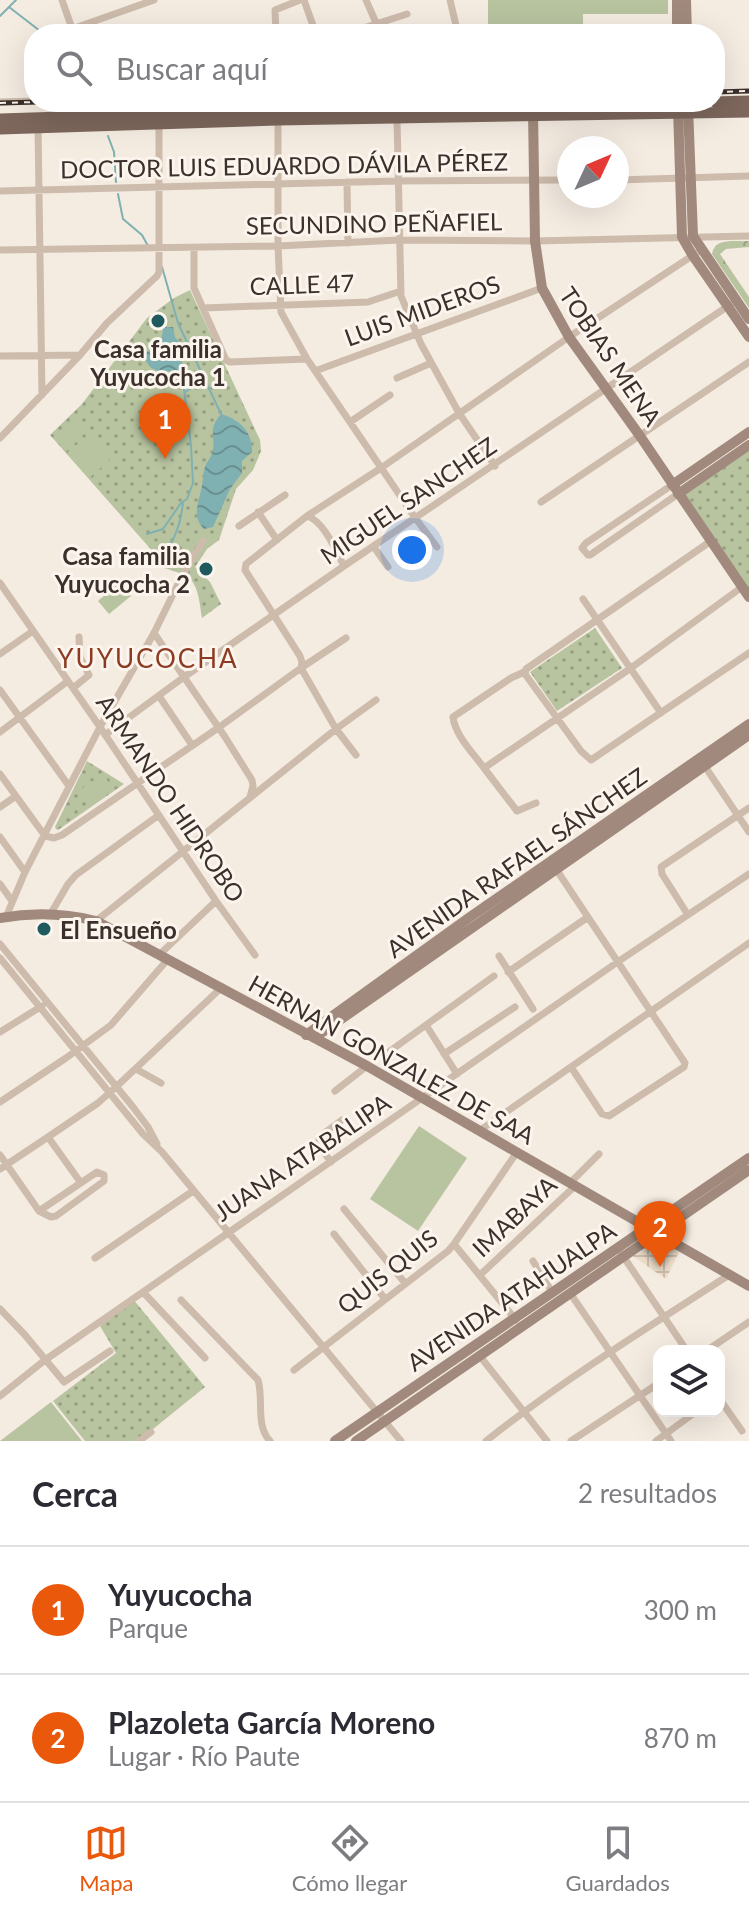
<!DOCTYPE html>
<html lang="es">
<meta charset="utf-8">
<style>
:root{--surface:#fff;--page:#f7f7f7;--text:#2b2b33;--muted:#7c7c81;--line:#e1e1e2;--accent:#ea580c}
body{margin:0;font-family:Lato,sans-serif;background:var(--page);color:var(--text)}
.controls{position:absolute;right:24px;bottom:24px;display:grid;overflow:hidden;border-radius:16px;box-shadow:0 8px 32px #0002}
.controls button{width:72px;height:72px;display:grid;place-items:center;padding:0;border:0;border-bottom:2px solid var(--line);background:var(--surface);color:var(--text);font:40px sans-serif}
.compass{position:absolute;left:557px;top:136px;width:72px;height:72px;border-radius:50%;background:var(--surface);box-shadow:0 8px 32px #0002;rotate:46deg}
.you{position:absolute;left:412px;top:550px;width:28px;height:28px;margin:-20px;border:6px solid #fff;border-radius:50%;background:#1a73e8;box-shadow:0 0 0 12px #1a73e833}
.badge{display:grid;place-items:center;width:52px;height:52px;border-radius:50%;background:var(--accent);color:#fff;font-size:26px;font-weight:700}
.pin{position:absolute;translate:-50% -66px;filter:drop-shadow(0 2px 4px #0008)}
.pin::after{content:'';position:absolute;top:42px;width:28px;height:24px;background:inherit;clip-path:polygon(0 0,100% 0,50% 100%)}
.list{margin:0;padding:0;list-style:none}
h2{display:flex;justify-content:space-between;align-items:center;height:104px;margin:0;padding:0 32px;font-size:34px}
h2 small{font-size:26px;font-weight:400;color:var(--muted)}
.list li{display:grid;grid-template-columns:52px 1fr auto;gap:24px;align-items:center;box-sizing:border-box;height:128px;padding:0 32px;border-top:2px solid var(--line)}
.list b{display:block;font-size:30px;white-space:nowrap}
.list p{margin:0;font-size:26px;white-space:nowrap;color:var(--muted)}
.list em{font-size:26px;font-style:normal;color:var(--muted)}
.icon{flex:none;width:44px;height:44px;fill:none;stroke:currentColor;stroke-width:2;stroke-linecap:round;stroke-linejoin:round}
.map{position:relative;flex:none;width:749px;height:1441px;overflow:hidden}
.search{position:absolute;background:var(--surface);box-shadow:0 8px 32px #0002;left:24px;right:24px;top:24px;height:88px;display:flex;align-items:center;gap:20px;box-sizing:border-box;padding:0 28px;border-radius:32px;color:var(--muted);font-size:30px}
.sheet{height:360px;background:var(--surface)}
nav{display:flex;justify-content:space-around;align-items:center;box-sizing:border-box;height:112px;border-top:2px solid var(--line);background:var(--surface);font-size:22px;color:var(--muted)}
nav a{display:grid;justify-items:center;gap:4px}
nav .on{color:var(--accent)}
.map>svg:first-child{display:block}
.green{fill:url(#green-dots)}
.forest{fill:url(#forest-crowns)}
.pitch{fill:#b8c4a0}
.plaza{fill:url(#plaza-grid)}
.water{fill:url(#water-waves)}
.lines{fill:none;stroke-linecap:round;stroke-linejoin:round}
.stream{stroke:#7fb0b2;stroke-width:2}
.street{stroke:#cdbbac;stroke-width:7}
.secondary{stroke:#a18a7d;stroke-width:10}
.primary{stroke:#7d675c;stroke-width:11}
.rail-casing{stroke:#3b302b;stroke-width:5}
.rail{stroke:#fbf5ee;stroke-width:2;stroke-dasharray:6;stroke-linecap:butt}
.poi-dot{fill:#1f5a5e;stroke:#fbf5ee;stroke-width:3}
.labels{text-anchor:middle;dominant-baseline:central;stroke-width:6;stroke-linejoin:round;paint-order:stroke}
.street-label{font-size:24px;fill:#3b302b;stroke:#fbf5ee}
.poi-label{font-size:24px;font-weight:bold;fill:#3b302b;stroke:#fbf5ee}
.neighbourhood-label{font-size:26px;letter-spacing:2px;fill:#8c3b22;stroke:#fbf5ee}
</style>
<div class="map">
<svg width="749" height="1441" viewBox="0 0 749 1441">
<defs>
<pattern id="green-dots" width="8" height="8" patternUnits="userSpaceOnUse" patternTransform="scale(2)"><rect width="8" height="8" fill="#b8c4a0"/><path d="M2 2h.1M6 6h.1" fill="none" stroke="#97a083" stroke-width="1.8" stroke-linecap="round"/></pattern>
<pattern id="forest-crowns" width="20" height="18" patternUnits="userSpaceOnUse" patternTransform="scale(2)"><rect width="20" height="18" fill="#b8c4a0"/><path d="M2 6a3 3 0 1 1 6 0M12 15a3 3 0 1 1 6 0" fill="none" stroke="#97a083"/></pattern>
<pattern id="plaza-grid" width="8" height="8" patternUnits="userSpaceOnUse" patternTransform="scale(2)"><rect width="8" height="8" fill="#ecdcc8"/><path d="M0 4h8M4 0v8" fill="none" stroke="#cbbdac"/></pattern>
<pattern id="water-waves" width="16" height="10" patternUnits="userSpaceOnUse" patternTransform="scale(2)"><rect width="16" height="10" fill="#7fb0b2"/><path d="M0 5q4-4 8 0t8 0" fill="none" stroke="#699091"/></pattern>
</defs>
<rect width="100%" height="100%" fill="#f4ebe1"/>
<path class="green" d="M190,290L260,440L261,451L253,470L236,489L219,540L207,549L195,567L210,582L221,604L202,618C200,607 199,586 189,578C183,573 164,568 157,566L155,554L50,435L82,404L147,318L174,298Z
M749,449V590L684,493Z
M595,628L622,668L557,711L530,672Z
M87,761L124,784L58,830L56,829L55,827Z
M133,1299L205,1387L153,1429L135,1441H85L53,1401L116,1353L100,1326Z"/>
<path class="forest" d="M749,241V247L726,249L720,254L749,297V308L712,254C715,237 735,242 749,241Z"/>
<path class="pitch" d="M488,0H668V14H583V34H488Z
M164,407L182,436L165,446L148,417Z
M74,421L85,433L65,451L54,438Z
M88,435L110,460L89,478L67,453Z
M120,582L131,596L109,614L98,601Z
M103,774L113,789L90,804L81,789Z
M419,1126L467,1158L418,1231L370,1199Z
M51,1402L82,1441H0Z"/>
<path class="plaza" d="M662,1246L675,1248L679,1252L666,1279L631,1255Z"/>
<path class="water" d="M163,327H173L175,337L179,342L183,370L181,372L184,373L185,388L184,389H181L180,372C169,370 154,375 148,364C145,361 145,356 143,352L151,351C159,344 163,338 163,327Z
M221,414C239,419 253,432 252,452L242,461V473L230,489L213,527L204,529C191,516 199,502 202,486C203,480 203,473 205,467C207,460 212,458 213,450C215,434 208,429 221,414Z"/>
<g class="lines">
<path class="stream" d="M9,7L44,34
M0,16L16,0
M108,136L114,152L116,182
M118,194L123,219L142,235L148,246
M162,267L178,323L221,414
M185,392L204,381
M147,534L163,529L181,503L187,499L193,483L191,446L184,389
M157,560C174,545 181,524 183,502"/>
<path class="street" d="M62,0L74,34
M304,0L316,34
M366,0L381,34
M450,0L458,34
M72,29L154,0
M276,34L275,10L300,0
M345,34L407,14
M0,102L34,101
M278,117V246L281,312L307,359L416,519L437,547
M397,119L401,296L421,344L459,413L495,466
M38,125L42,395
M617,180L749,176
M347,182L348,243
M0,191L398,181L569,180
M194,248V288L226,360L230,362L307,359
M0,250L278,246L399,240L535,241L749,236
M203,308L368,302L401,291
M0,356L80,355
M315,371L542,288
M397,378L431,363
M350,422L390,395
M0,438L80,355L107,323L157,276L159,272V120
M672,485L586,543L582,548L588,555H590L678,494
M541,502L749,362
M258,512L277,540
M307,516L381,468L569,337L701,250
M239,526L285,495
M711,541L526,669L525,674L581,751L591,760L749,653
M374,547L388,567
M0,583L100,727L216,901L255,955
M583,599L661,713
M154,633L225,737L252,780L253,786L250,797
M346,638L301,668L336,729L356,755
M0,654L33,631
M524,672L511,678L453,717C455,735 473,753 484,768L631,668L742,587
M73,688L89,675L80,657L79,637
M0,690L69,786
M159,696L192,745
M0,732L68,681
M105,735L184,677L344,566L731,304
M704,765L749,832
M484,768L517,811L536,803
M0,774L45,836L54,838L62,835L218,728L301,668L302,662L300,656L245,570L246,564L307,516C324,521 336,551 344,566
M0,807L16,796
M0,837L25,872
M556,869L685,1063L684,1067L609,1116L602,1114L571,1067
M0,884L12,901
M51,913L68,884L76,875L159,815
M688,915L662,874L661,867L749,808
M6,917L25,872L100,727L154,633L182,576L203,541
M96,921L336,729L376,700
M0,944L133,1107L148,1127L157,1144
M159,955L216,901
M499,956L533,1009
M0,958L143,1134L162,1152L401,1441
M508,972L588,917
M0,1032L42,1006
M390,1051L426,1025
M444,1054L515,1007
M136,1069L161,1083
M457,1074L426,1025L494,976
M335,1091L367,1066
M0,1102L66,1058L111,1025L168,959
M479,1131L749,943
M48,1137L98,1103L116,1087L222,987
M0,1155L39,1211L51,1217L56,1216L104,1181V1175L97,1172L39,1211
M331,1162L321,1148L319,1140L323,1134L342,1120
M0,1169L48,1137L81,1183
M570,1183L599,1154
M344,1209L405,1283
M334,1234L385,1299
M454,1244L516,1320
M621,1253L687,1351
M95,1258L193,1191
M533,1261L552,1292
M480,1275L575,1186
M143,1292L205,1358
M570,1293L671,1441
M181,1300L258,1380C264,1400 255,1425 270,1441
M0,1309L25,1335L64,1382L110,1351
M706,1351L749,1322
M479,1355L547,1441
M294,1370L448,1251L454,1244L517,1152
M0,1396L45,1360L228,1233L619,961L749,874
M719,1398L742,1431
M139,1441L151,1432
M486,1441C563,1380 647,1328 729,1275
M571,1441L659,1383
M656,1441L697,1411"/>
<path class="secondary" d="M677,0V34
M686,0L687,34
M688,107L693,236L749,319
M678,108L682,237L693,256L749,337
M533,111L535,241L542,288L569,337L640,436L749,597
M672,485L749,432
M678,494L749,445
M0,918C34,912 63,913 96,921L367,1066L749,1286
M306,1035L470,917L749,724
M314,1038L749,735
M335,1441L749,1158
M356,1441L749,1170"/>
<path class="primary" d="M715,102L749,101
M0,119L278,110L704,102
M0,129L277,120L749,112"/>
<g class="rail-casing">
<path id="rail" d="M715,92L749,91
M0,103L37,102"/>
</g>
<use href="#rail" class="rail"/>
</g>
<g class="poi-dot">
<circle cx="158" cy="321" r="8"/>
<circle cx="206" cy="569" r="8"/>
<circle cx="44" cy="929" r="8"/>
</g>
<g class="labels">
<g class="street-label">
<text transform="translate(284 165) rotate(-1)">DOCTOR LUIS EDUARDO DÁVILA PÉREZ</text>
<text transform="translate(374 223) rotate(-1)">SECUNDINO PEÑAFIEL</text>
<text transform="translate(302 284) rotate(-2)">CALLE 47</text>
<text transform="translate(422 310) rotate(-20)">LUIS MIDEROS</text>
<text transform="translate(611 356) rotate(56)">TOBIAS MENA</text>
<text transform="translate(408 500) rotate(-34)">MIGUEL SANCHEZ</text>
<text transform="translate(171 798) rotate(56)">ARMANDO HIDROBO</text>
<text transform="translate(516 862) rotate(-35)">AVENIDA RAFAEL SÁNCHEZ</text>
<text transform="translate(392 1059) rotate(29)">HERNAN GONZALEZ DE SAA</text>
<text transform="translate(302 1157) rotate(-34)">JUANA ATABALIPA</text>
<text transform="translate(514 1216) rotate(-43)">IMABAYA</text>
<text transform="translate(387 1271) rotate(-38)">QUIS QUIS</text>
<text transform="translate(511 1296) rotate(-34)">AVENIDA ATAHUALPA</text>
</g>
<g class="poi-label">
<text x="158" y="348">Casa familia<tspan x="158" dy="28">Yuyucocha 1</tspan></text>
<text x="190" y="555" text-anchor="end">Casa familia<tspan x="190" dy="28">Yuyucocha 2</tspan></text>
<text x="60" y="929" text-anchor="start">El Ensueño</text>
</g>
<g class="neighbourhood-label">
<text x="148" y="658">YUYUCOCHA</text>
</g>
</g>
</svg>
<div class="controls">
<button><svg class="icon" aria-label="layers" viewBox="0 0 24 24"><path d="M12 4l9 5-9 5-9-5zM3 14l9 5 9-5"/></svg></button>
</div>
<svg class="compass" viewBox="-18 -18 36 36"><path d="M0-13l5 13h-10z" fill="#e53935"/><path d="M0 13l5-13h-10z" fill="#7c7c81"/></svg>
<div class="you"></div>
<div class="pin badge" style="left:165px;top:459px">1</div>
<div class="pin badge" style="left:660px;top:1267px">2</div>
<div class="search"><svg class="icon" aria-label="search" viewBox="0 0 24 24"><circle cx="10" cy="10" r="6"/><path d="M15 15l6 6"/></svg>Buscar aquí</div>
</div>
<section class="sheet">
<h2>Cerca<small>2 resultados</small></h2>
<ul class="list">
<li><span class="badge">1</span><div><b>Yuyucocha</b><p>Parque</p></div><em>300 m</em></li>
<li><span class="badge">2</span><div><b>Plazoleta García Moreno</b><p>Lugar · Río Paute</p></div><em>870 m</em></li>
</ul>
</section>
<nav>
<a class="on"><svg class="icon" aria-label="map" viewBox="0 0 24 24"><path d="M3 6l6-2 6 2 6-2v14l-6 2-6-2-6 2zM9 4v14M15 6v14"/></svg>Mapa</a>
<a><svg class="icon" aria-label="directions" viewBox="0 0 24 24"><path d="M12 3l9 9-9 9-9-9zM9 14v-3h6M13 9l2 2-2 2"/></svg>Cómo llegar</a>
<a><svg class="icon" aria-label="saved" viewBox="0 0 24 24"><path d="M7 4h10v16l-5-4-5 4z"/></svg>Guardados</a>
</nav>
